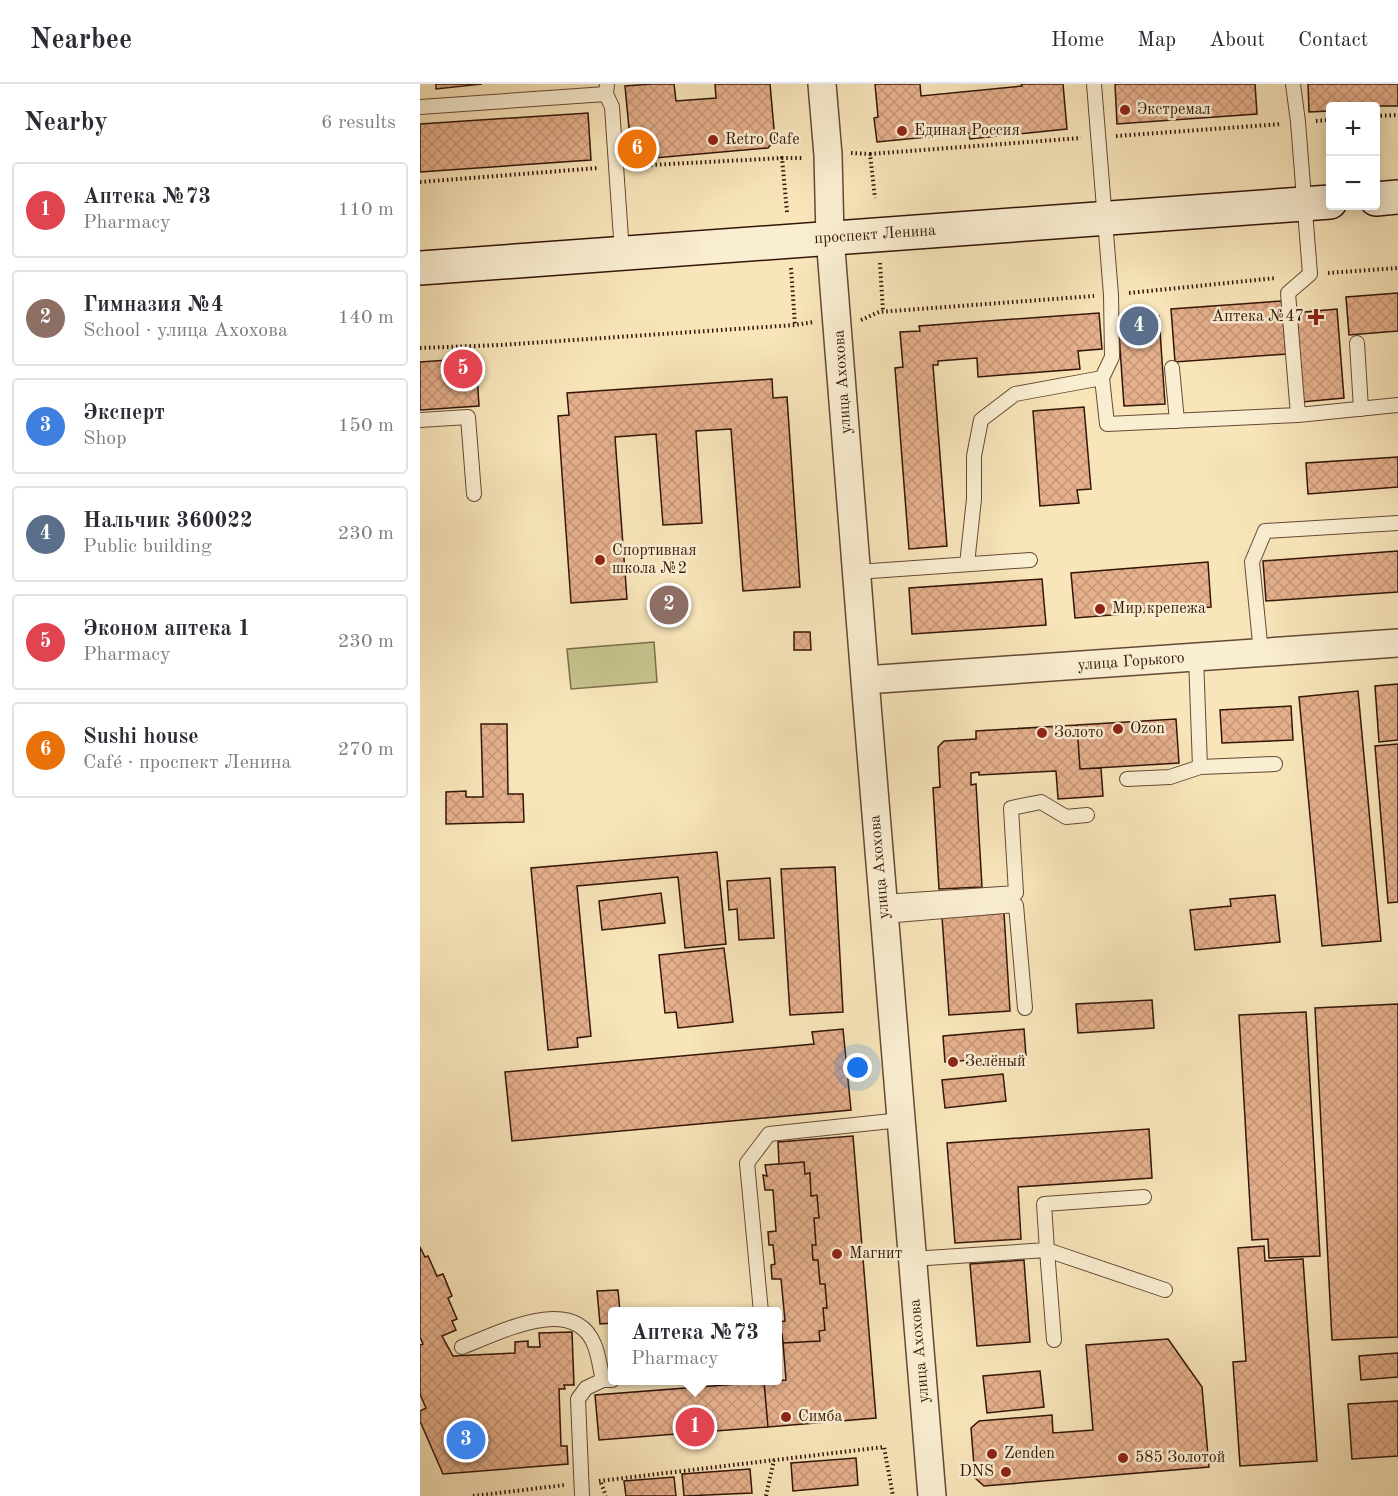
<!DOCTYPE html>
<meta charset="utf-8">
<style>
:root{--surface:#fff;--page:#f2f2f3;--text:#2b2b33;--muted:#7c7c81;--line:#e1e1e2;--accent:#2563eb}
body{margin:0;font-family:"Old Standard TT",serif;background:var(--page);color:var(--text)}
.controls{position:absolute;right:18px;top:18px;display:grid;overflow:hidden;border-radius:6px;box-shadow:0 3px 15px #0003}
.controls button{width:54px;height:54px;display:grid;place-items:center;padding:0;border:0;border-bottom:2px solid var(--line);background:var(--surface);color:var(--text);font:30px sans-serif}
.you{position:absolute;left:438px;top:984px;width:21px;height:21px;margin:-15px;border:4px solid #fff;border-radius:50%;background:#1a73e8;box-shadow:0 0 0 9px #1a73e833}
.badge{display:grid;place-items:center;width:39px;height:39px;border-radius:50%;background:var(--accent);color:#fff;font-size:20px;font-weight:700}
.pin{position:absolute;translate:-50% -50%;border:3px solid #fff;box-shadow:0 2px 6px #0006}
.popup{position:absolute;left:188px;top:1223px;width:174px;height:78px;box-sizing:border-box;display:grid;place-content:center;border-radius:6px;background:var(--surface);filter:drop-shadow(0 2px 4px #0005);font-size:20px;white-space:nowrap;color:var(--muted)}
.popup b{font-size:22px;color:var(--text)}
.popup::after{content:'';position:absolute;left:50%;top:100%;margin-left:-12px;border:12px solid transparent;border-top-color:var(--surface)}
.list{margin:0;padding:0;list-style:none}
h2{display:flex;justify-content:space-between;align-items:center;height:78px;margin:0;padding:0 24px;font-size:26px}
h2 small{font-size:20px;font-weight:400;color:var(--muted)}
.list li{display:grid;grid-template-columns:39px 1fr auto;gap:18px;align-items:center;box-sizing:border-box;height:96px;margin:0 12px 12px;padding:0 12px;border:2px solid var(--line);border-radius:6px}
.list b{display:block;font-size:22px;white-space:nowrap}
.list p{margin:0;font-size:20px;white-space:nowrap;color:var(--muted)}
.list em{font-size:20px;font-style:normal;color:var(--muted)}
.map{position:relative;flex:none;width:978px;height:1412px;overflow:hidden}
header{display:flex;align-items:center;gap:36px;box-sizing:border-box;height:84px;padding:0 30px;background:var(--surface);border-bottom:2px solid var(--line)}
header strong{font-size:28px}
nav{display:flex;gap:33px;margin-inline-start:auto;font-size:21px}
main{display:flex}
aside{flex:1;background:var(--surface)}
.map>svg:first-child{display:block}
.pitch{fill:#c5c28b;stroke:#7c6c4a;stroke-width:1.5}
.building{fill:url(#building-cross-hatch);stroke:#341508;stroke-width:1.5}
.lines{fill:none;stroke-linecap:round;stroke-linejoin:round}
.lane-casing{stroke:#654934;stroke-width:16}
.street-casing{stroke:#654934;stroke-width:30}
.secondary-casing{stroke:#341508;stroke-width:36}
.path{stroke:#341508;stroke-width:4;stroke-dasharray:1.5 3;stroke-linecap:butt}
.lane{stroke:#faeed2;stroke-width:14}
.street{stroke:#faeed2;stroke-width:27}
.secondary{stroke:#faeed2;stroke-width:33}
.poi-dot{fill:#8f2418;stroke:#faeed2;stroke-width:2}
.labels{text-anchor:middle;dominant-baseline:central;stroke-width:5;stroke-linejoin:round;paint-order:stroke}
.poi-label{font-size:16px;fill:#341508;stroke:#faeed2;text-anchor:start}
.street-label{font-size:16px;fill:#341508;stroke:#faeed2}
</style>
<header>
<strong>Nearbee</strong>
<nav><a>Home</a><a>Map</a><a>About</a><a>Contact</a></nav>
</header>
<main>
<aside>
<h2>Nearby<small>6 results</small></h2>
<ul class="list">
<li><span class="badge" style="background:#e0444e">1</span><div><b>Аптека №73</b><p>Pharmacy</p></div><em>110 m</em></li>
<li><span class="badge" style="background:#8d6e63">2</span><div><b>Гимназия №4</b><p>School · улица Ахохова</p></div><em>140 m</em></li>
<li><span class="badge" style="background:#3f7fe0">3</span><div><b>Эксперт</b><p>Shop</p></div><em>150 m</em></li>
<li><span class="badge" style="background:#5c6f8a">4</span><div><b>Нальчик 360022</b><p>Public building</p></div><em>230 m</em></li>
<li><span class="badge" style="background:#e0444e">5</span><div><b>Эконом аптека 1</b><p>Pharmacy</p></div><em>230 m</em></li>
<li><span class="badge" style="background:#e8710a">6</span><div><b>Sushi house</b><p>Café · проспект Ленина</p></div><em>270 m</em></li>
</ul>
</aside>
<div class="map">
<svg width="978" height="1412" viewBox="0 0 978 1412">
<defs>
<pattern id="building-cross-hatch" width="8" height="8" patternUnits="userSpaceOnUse" patternTransform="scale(1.5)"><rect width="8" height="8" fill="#e5b08c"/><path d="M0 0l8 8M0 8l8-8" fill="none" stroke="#c59677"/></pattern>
</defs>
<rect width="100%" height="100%" fill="#f8e5ba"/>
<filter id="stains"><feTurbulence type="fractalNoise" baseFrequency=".00333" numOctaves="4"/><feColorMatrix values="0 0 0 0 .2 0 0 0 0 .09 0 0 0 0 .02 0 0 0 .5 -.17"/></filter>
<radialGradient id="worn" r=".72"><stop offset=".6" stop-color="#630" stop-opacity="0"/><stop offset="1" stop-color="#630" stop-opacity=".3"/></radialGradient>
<path class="pitch" d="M234,558L237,598L151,605L147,565Z"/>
<path class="building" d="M16,0H62L16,5Z
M231,0H254L256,17L296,14L295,0H350L355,56L348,64L212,76L205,2Z
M455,0H500L501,12L602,2L601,0H643L647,45L550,55L549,49L457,58L454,34L458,33Z
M695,0H835L837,30L697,40Z
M888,0H978V22H910V27L889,28Z
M168,29L171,76L0,88V40Z
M978,209V247L929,251L926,213Z
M862,217L866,270L755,278L751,225Z
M917,225L924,314L882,318L874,229Z
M679,229L682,265L658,267L660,285L558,293L557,274L518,277V281H513L527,462L489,465L475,284L483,283L480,248L500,247L499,242Z
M739,232L745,320L704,322L698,235Z
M56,274L59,322L0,326V278Z
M352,295L353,314L367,313L380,503L323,507L311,345L276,347L282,439L243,441L236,350L195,353L207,515L151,519L138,332L149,331L147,309Z
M664,323L671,405L657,406L659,419L620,422L613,327Z
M978,373V403L888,410L886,379Z
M978,467V508L846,517L843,477Z
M788,478L791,523L655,534L651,489Z
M622,495L626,541L492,550L489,504Z
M374,548H390L391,566H374Z
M978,600V656L959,658L955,602Z
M938,607L961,857L902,862L879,613Z
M871,622L873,656L802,659L800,626Z
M756,635L759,679L660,685L657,641Z
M61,640H87L88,710H103L104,738L26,740V708L46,707V713H63Z
M657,641L660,685L681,684L683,712L638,715L636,687L559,691V688L551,689V701L556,700L562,803L519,805L513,704L520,703L518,663L524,657L556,655V647Z
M978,660V818L968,819L955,662Z
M297,768L306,860L265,864L258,793L157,802L171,952L157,954L158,963L128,966L111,784Z
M415,783L423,928L370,931L361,785Z
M350,794L354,854L319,856L317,825L309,826L307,797Z
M241,809L245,839L182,846L179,817Z
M855,811L860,858L775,866L770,826L811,822L810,815Z
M584,829L590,927L529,931L522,833Z
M304,864L313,938L258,944L256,928L245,929L239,871Z
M732,916L734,944L658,949L656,920Z
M978,920V1253L912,1256L895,924Z
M886,928L900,1172L849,1174L848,1155L832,1156L819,931Z
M423,945L431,1026L92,1057L85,988L394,960L392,948Z
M604,945L606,972L525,978L523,952Z
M583,990L586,1017L525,1024L522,996Z
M729,1045L732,1094L598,1103L601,1155L535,1159L527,1059Z
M433,1052L456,1334L348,1343L344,1298L366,1296L363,1259L400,1257L399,1247L405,1246L403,1224H407L405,1200H400L398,1176H393L392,1161H396L394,1134H399L397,1111L391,1112L390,1089L385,1090L384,1078L359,1080L358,1058Z
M384,1078L385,1090L390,1089L391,1112L397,1111L399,1134H394L396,1161H392L393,1176H398L400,1200H405L407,1224H403L405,1246L399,1247L400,1257L363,1259L362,1250L358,1251V1238L365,1237L361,1195H352L351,1181L355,1180L353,1161H349L348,1148L356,1147L353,1106H345L343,1091L347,1092L345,1081Z
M844,1162L845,1177L883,1175L897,1377L820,1382L813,1278L826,1277L818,1164Z
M0,1163L5,1173L8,1172L17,1192L23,1190L32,1212L28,1214L37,1235L32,1237L36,1246L22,1252L33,1272L95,1269V1258L108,1257V1263H120L119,1249L152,1248L154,1301H144L145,1305H139L141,1362H147L148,1380L23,1390L0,1337V1327L6,1324L0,1310V1261L3,1260L0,1253Z
M604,1176L610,1258L557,1262L550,1180Z
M198,1206L200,1228H192V1239L180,1240L177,1207Z
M748,1255L782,1303L789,1383L564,1402L555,1394L551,1344L559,1337L632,1331L633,1349L673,1346L666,1261Z
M978,1269V1293L941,1296L939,1272Z
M620,1287L624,1323L567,1329L563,1292Z
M344,1298L348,1343L179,1356L175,1311Z
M978,1317V1372L932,1375L928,1320Z
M436,1374L438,1401L373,1407L371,1379Z
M330,1385L332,1409L264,1412L262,1390Z
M254,1393L256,1412H206L204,1397Z"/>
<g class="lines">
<g class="lane-casing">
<path id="lane" d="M187,0L186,10L192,23L202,169
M674,0L691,211L692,273L682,294
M873,0L878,38L890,190L868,209L878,331
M0,23L186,10
M937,259L941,325
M752,284L757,337
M0,336L48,333L54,410
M547,480L554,415V372L561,336L595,310L682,294L687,340L878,331L978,321
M437,488L610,476
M841,569L832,478L845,447L978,439
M776,573L780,683
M707,695L750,693L780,683L855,680
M463,818L596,809L591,724L621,718L646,733L667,731
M464,832L596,821L605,924
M724,1113L624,1120L627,1166L745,1206
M492,1175L627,1166L634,1256
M341,1228L327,1079L349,1050L481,1036
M42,1263C77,1250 153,1209 174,1260C179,1271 180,1285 183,1296H192
M162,1412L158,1315L166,1304L183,1296"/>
</g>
<g class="street-casing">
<path id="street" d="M402,0L408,71L410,153L445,596L512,1412
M445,596L978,559"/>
</g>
<g class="secondary-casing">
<path id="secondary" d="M956,115L978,113
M0,184L910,118"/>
</g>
<path class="path" d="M956,32L978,31
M896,37L910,36
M696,52L862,40
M431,69L450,70L455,114
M450,70L661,54
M213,82L362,74
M0,98L178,84
M367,128L362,74H384
M460,179L463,228
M371,184L375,241
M908,189L978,184
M709,209L856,194
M441,236L459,228L674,212
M0,264L80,261L375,241L394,238
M179,1397L464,1363L473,1412
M181,1399L186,1412
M53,1412L145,1401
M346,1412L354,1376"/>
<use href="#lane" class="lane"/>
<use href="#street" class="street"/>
<use href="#secondary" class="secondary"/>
</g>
<g class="poi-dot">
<circle cx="705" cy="26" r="6"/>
<circle cx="482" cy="47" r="6"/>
<circle cx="293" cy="56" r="6"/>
<path d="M893 224h6v6h6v6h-6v6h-6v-6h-6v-6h6z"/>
<circle cx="180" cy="476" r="6"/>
<circle cx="680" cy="525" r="6"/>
<circle cx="698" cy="645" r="6"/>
<circle cx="622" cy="649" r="6"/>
<circle cx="533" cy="978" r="6"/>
<circle cx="417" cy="1170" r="6"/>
<circle cx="366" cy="1333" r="6"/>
<circle cx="572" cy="1370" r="6"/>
<circle cx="703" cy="1374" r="6"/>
<circle cx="586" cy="1388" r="6"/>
</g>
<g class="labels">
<g class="poi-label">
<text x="717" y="26">Экстремал</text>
<text x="494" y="47">Единая Россия</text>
<text x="305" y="56">Retro Cafe</text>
<text x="884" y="233" text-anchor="end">Аптека №47</text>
<text x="192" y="467">Спортивная<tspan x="192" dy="18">школа №2</tspan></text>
<text x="692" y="525">Мир крепежа</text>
<text x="710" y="645">Ozon</text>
<text x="634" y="649">Золото</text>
<text x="545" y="978">Зелёный</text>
<text x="429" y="1170">Магнит</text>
<text x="378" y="1333">Симба</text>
<text x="584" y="1370">Zenden</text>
<text x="715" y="1374">585 Золотой</text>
<text x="574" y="1388" text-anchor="end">DNS</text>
</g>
<g class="street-label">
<text transform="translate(455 151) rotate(-4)">проспект Ленина</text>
<text transform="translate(423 298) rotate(-94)">улица Ахохова</text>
<text transform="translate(711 578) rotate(-4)">улица Горького</text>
<text transform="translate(460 783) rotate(-95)">улица Ахохова</text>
<text transform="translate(500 1267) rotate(-95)">улица Ахохова</text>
</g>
</g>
<rect width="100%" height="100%" filter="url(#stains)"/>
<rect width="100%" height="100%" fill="url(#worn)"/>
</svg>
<div class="controls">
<button>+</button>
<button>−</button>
</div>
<div class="you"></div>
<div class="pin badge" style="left:275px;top:1343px;background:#e0444e">1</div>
<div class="popup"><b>Аптека №73</b>Pharmacy</div>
<div class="pin badge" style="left:249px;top:521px;background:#8d6e63">2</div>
<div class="pin badge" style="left:46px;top:1356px;background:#3f7fe0">3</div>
<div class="pin badge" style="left:719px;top:242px;background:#5c6f8a">4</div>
<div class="pin badge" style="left:43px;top:285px;background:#e0444e">5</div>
<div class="pin badge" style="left:217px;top:65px;background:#e8710a">6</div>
</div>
</main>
